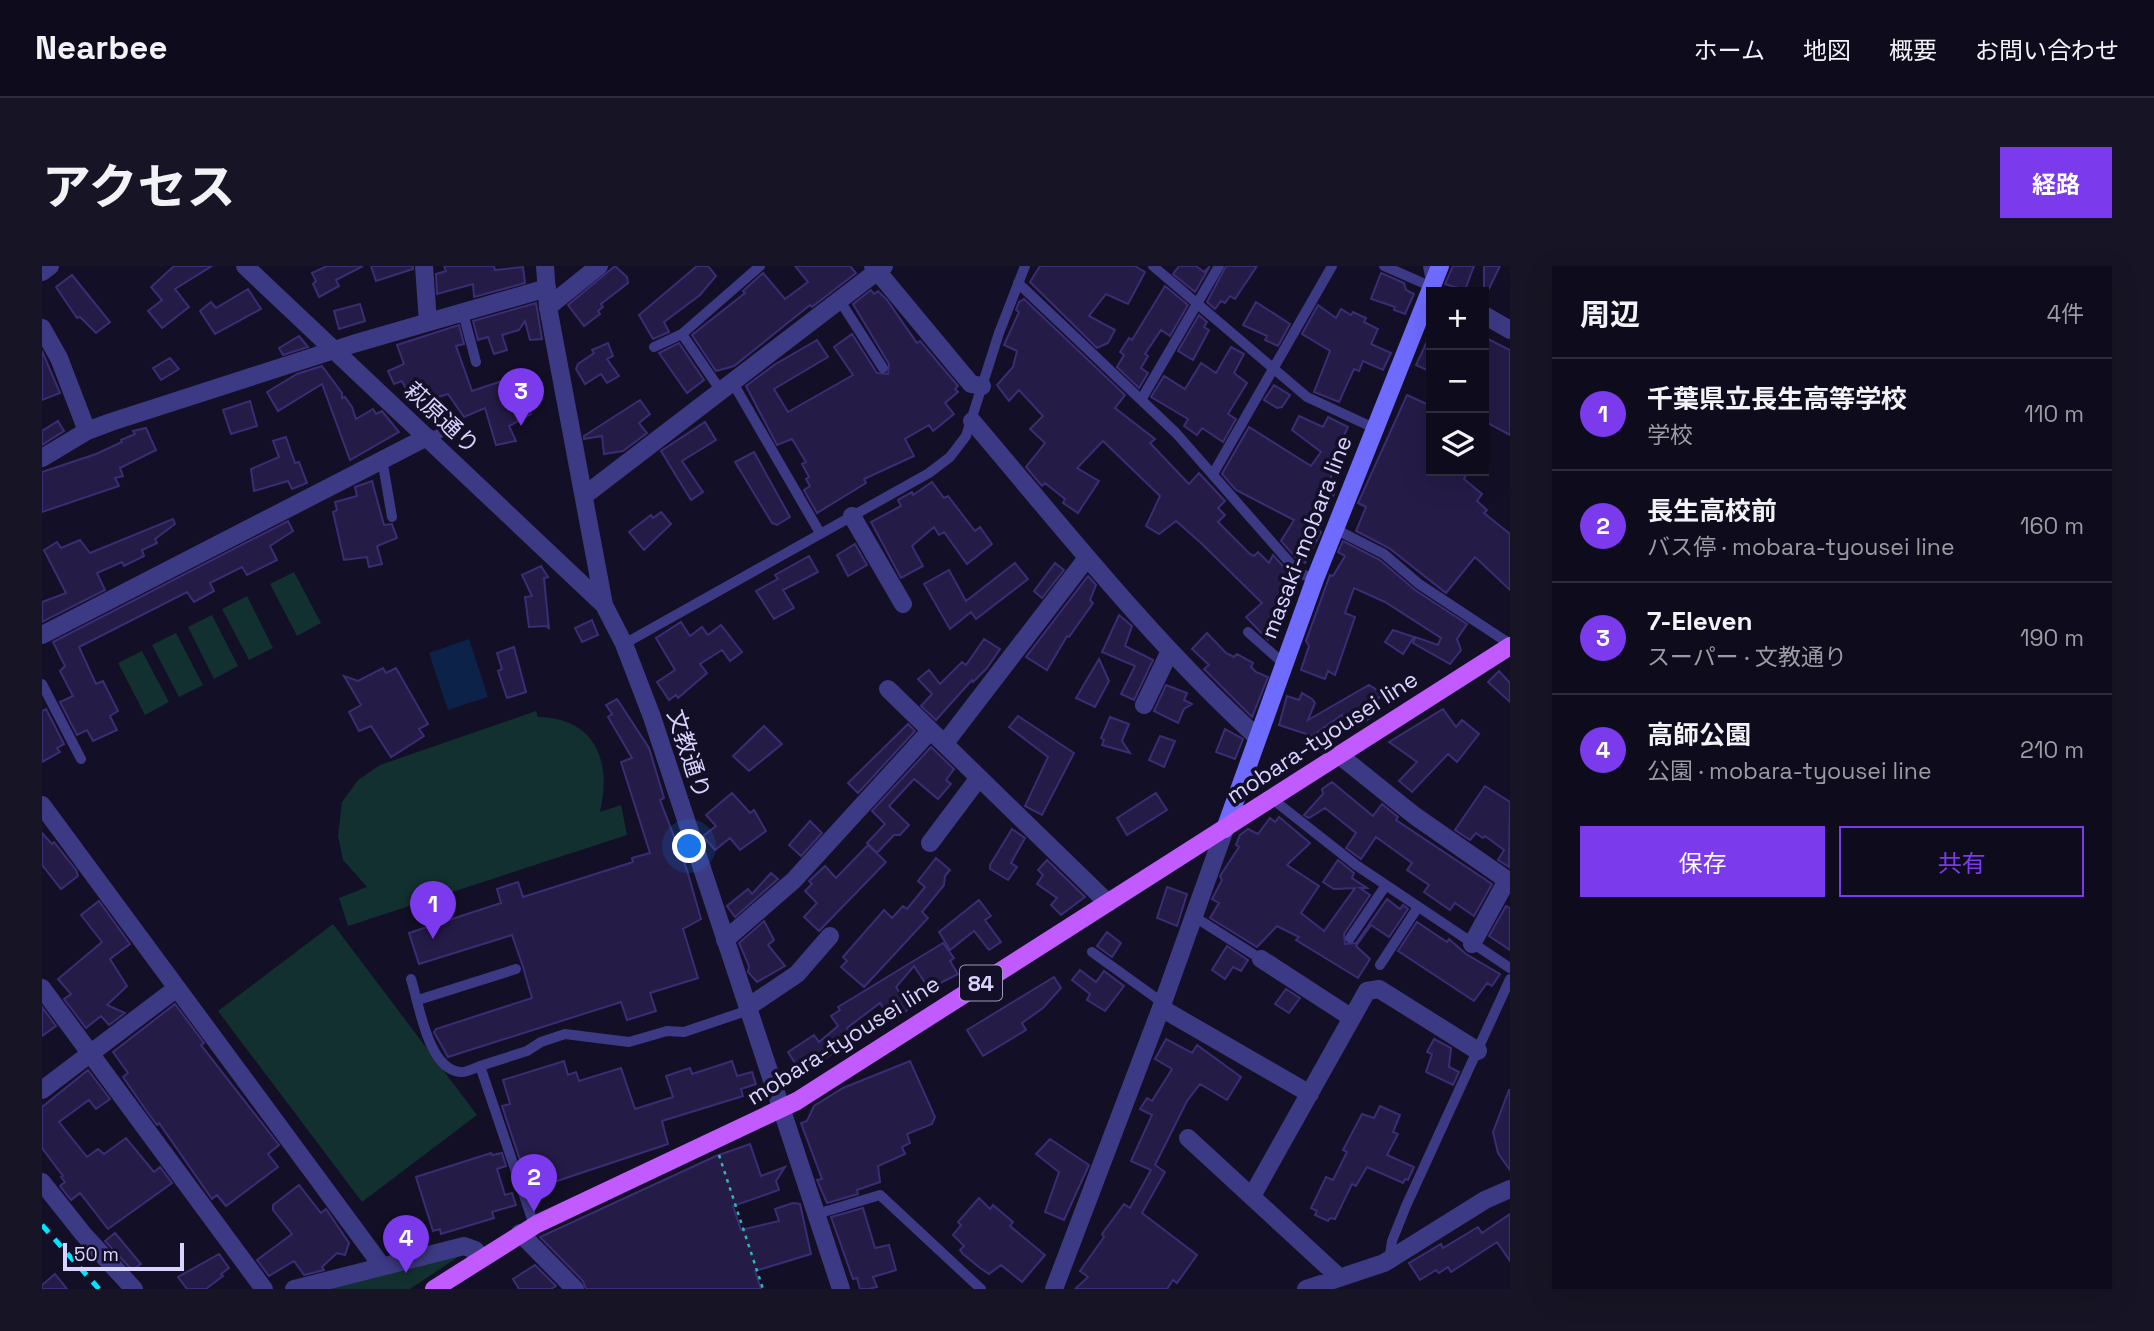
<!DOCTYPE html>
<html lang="ja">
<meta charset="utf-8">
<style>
:root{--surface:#0e0b1c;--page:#171425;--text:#f1f3f6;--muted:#9b9ba3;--line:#2e2b3b;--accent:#7c3aed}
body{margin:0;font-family:"Space Grotesk","Noto Sans JP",sans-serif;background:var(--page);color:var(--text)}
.controls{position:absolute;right:21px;top:21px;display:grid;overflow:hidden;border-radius:0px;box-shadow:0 7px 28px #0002}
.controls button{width:63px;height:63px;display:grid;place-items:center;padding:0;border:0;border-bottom:2px solid var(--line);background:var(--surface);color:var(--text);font:35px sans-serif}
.scale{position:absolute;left:21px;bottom:18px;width:121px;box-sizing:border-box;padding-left:7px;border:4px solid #d9d4ff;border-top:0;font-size:19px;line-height:24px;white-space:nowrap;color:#d9d4ff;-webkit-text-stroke:5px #130f26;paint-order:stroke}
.you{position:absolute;left:648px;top:581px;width:24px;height:24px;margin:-18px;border:5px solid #fff;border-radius:50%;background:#1a73e8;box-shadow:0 0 0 10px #1a73e833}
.badge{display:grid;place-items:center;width:46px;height:46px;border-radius:50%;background:var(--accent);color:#fff;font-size:23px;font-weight:700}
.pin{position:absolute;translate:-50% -58px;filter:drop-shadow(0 2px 4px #0008)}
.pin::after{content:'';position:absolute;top:37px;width:24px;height:21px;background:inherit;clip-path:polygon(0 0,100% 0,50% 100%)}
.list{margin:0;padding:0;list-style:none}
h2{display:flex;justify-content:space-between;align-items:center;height:91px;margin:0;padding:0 28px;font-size:30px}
h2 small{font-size:23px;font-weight:400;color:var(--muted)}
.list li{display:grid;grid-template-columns:46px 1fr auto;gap:21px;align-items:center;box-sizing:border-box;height:112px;padding:0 28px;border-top:2px solid var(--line)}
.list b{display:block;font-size:26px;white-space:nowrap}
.list p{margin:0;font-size:23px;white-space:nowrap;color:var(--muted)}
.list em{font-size:23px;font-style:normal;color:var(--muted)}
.actions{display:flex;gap:14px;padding:21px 28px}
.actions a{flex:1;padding:16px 0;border:2px solid var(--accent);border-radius:0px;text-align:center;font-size:24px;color:var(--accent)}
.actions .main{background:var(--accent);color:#fff}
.icon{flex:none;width:38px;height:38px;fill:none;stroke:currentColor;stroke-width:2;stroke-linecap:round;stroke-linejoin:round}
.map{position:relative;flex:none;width:1468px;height:1023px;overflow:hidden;border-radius:0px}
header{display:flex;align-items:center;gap:42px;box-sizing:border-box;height:98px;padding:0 35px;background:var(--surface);border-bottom:2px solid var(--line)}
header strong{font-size:33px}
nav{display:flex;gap:38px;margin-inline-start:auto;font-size:24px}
.intro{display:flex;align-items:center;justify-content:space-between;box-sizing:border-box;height:168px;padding:0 42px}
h1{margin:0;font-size:49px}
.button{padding:18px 32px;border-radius:0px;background:var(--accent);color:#fff;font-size:24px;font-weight:700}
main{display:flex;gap:42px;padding:0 42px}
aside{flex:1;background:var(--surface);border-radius:0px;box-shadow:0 7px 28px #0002}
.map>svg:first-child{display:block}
.green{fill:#12302f}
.water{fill:#0c2248}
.building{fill:#241b47;stroke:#3b2d73;stroke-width:2}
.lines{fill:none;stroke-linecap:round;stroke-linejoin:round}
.path{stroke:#2fb8b0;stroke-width:2.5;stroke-dasharray:3.5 5;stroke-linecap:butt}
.service{stroke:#3d3a85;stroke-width:10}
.minor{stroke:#3d3a85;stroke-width:18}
.tertiary{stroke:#3d3a85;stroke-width:18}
.secondary{stroke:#6f6bff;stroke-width:18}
.primary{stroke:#c25bff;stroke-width:18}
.rail{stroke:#00e5ff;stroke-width:5;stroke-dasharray:10 9;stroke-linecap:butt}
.labels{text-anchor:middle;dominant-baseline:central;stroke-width:7;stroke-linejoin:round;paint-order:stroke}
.shield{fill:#130f26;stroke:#9e99be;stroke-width:2}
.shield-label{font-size:21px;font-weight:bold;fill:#d9d4ff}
.street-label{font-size:23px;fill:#d9d4ff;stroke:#130f26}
</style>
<header>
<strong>Nearbee</strong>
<nav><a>ホーム</a><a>地図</a><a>概要</a><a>お問い合わせ</a></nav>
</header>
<div class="intro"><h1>アクセス</h1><a class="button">経路</a></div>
<main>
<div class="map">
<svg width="1468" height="1023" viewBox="0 0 1468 1023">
<rect width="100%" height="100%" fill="#130f26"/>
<path class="green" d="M252,306L279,357L255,370L228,318Z
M205,330L231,382L207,394L180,343Z
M170,349L196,400L172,413L146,361Z
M134,367L161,419L137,431L110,379Z
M100,385L127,436L103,449L76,397Z
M494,445L496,451C554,452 570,496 558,546L579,539L585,569L306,660L297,632L325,621L301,594L296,570L300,536L316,514L338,499Z
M291,658L435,849L320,936L176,745Z
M415,989L416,991L368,1023H275Z"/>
<path class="water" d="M427,373L446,431L406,444L387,387Z"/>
<path class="building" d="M132,0H170L133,23L147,41L120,62L106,45L120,34L109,21Z
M285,0H321L294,14L297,20L277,31L271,18L274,15L270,7Z
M329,0H371V3L334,15Z
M402,0H452L453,4L481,1L483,17L432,31L431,18L395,28L394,8L404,5Z
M573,0L585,11L586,17L559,38L561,41L556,45L558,48L542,60L526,39Z
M655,0H666L674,10L658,29L622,56L627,66L611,73L597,49Z
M753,0H808L814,7L770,41L768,39L692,100L674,105L650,69L703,27L701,25L721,7L743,33L766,16Z
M998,0H1093L1103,6L1086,38L1064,28L1047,50L1073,64L1066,77L1055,82L988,16Z
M1137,0H1154L1162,6L1168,0L1153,26L1131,8Z
M1184,0H1215L1193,33L1188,30L1183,37L1179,35L1173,43L1165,36Z
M1411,0H1432L1423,24L1403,18Z
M1442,0H1458L1442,33Z
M1339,7L1362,17L1364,24L1372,28L1363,48L1352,44L1353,41L1329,33Z
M30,9L68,56L54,67L38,51L35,52L14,21Z
M1123,20L1146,39L1128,70L1119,64L1103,88L1106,90L1099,102L1106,107L1097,122L1075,101L1082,89L1078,86L1087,72L1090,74Z
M206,23L219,43L173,68L158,45L169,36L174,42Z
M829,24L832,28L836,25L845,34L875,77L878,75L916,120L913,123L916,126L903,137L912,148L891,165L887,159L863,173L872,190L822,213L824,217L775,247L762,224L768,220L764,213L767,211L760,198L764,196L750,173L735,179L704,120L732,99L775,74L786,91L732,123L746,146L811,109L792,81L810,68L835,107L846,108L847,98L811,38Z
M982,33L1083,129L1073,142L1113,173L1108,177L1147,218L1157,207L1183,235L1176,242L1183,249L1176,256L1208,288L1212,290L1216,286L1227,297L1231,289L1249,309L1241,331L1247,338L1230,353L1239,363L1226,374L1204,351L1220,337L1159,277L1134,255L1117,268L1104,260L1118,230L1061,175L1035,202L1057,215L1036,247L1021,237L1023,233L1003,217L1000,220L984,201L1003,177L988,163L1001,150L977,124L967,135L955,119L971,101L975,85L962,79L977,46L974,44L977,36Z
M1214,36L1248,58L1236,80L1223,74L1225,70L1201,59Z
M494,37L500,73L488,74L483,55L477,64L460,69L465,84L452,88L446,71L436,74L431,55Z
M318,38L323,55L297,63L292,45Z
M1276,39L1294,52L1299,43L1309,49L1311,46L1324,52L1322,56L1336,63L1329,78L1349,87L1341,104L1321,95L1317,105L1312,103L1297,136L1272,126L1288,85L1260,68Z
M1157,49L1165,56L1162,61L1167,64L1151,94L1136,85Z
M417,59L422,78L414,80L430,125L469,112L472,118L477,116L489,148L467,160L474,175L454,179L443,142L422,151L406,128L372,139L360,115L352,118L346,105L362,98L355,79Z
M1389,67V106L1374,99Z
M257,70L266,81L241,89L237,82Z
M1442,71L1468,84V169L1442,155Z
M566,77L571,90L565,93L577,110L565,117L559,108L543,118L534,103L536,98L552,87L550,84Z
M637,77L662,114L645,127L617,87Z
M1189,81L1202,88L1192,107L1205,117L1186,148L1194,153L1181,176L1160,162L1155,169L1142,160L1146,153L1109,131L1122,110L1143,123L1159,97L1174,107Z
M0,85L18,127L0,134Z
M128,92L137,103L119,114L111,102Z
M280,100L300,127V132L303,131L310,141L314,153L331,143L334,148L340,145L357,166L308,194L280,118L236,145L225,126L255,108Z
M1232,119L1248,129L1240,141L1235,142L1222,134Z
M1365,129L1389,140V205H1426L1422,213L1440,228L1435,235L1445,244L1442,247L1468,268V324L1433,291L1404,327L1347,282L1314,265L1324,241L1316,237Z
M598,134L608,148L597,157L605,167L581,185L562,188L560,170L542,173V170Z
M208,135L215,160L189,168L181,144Z
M1257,150L1281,161L1286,151L1306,161L1286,203L1290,206L1289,212L1282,221L1292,228L1286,239L1278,234L1262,255L1279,266L1263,297L1255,293L1239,275L1252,254L1194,224L1180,208L1207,161L1269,200L1279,186L1250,164Z
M16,155L22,165L0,179V165Z
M663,156L674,174L640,195L661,226L649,234L619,185Z
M104,162L114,184L78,202L81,210L73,212L77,220L0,246V206L54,188L80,176L79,174L93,168L91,165Z
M244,171L253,197L257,196L265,217L250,223L246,215L212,225L209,203L237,191L231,175Z
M712,186L748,251L735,259L730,257L693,196Z
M330,215L342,259L350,258L355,272L335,280L340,298L327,301L325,291L302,294L291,246L295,244L293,236L315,230L313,221Z
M890,216L902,232L906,230L933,265L938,261L950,278L925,298L902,266L897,269L892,261L870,280L881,300L859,312L829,256L859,240L856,234L870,226L871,229Z
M619,246L629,258L602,284L587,266L609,249L611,252Z
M131,253L133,258L113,273L115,277L100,284L102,290L82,300L80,296L55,307L63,324L0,356V336L24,327L2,284L15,276L19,282L38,274L48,287Z
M246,255L251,265L228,280L235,294L205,309L200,301L168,317L172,325L152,336L145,326L37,381L54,418L61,415L76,445L68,450L75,464L51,475L45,464L35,469L18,436L31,430L18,405L23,400L11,376Z
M1301,275L1338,294L1373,324L1425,358L1415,373L1419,384L1408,398L1371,377L1373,371L1396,379L1399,372L1343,336L1312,322L1303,347L1313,351L1293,409L1286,405L1283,413L1259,404L1267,380L1264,375L1288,309L1291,310L1303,290L1296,286Z
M813,278L825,299L806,310L795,289Z
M767,290L776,306L741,324L752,342L732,353L714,325L736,313L733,309Z
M973,297L986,313L934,353L929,346L908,363L882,318L907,304L924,335Z
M1013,297L1022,304L1000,332L992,325Z
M499,300L506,311L502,312L507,363L505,360L487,361L483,331L490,330L480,309Z
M1046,310L1054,319L1048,334L1051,337L1027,371L1025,370L1005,404L984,391Z
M1077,349L1090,360L1083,380L1111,394L1092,434L1079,428L1093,400L1060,386Z
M550,354L556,369L540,376L533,362Z
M639,356L648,370L660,361L666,369L679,359L700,386L688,395L680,384L658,398L665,407L636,432L634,429L627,434L615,416L633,404L614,372Z
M1351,364L1372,371L1361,388L1343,376Z
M1165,367L1184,387L1192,391L1195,388L1211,397L1209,401L1214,406L1226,411L1210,451L1162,403L1167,399L1150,383Z
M942,373L958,383L945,402L931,416L930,414L894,454L879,440L890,428L876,413L887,404L898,418L920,396L924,399Z
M472,381L484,426L465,432L456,405L460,403L455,387Z
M1057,393L1067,415L1053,441L1034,432Z
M341,402L344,407L354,402L386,458L377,463L382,470L349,491L329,460L317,465L307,446L319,439L302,410L316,415Z
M1457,405L1468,417V436L1446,416Z
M1124,419L1145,427L1142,434L1150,438L1142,443L1136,457L1112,445Z
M1327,419L1340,427L1327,447L1330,451L1309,464L1300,449L1270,470L1237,459L1245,430L1257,434L1260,427L1270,433L1273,437L1266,454Z
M575,433L607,482L622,532L618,534L645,604L659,653L641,663L656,712L608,727L614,745L585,754L579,736L406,791L392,766L394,763L490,732L481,701L470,669L377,698L367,667L459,637L455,623L476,616L481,631L591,596L590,592L608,587L579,496L590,492L566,451L570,448L564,439Z
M4,443L22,478L15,482L18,486L0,496V445Z
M1401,443L1414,461L1420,454L1437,468L1415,496L1406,488L1370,526L1357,515L1375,496L1347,476Z
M976,450L1032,487L1000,549L983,540L1006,491L967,461Z
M1068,451L1087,458L1080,475L1088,487L1060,479L1062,474L1059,472Z
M866,458L873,465L816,527L806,517Z
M722,460L740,478L707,505L691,490Z
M1183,463L1201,473L1193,493L1174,486Z
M1118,470L1133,475L1122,501L1107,494Z
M889,481L912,503L904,514L909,518L896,533L872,513L847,540L867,559L858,569H852L835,587L825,577L843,558L830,545Z
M1290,516L1331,550L1340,538L1356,551L1354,554L1450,618L1432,650L1413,637L1408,644L1382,626L1387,619L1365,604L1370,597L1334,571L1319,593L1304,582L1314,567L1283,542L1267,552L1262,549L1281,528L1280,523Z
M1443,520L1468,536L1467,601L1456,594L1462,584L1443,570L1441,572L1434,567L1428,574L1413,564Z
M690,527L708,547L712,544L724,565L698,584L688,572L673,584L661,570L674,560L664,549Z
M1114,527L1125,544L1085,569L1075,552Z
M1237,551L1268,577L1245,599L1277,620L1259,647L1282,665L1313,622L1292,623L1281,616L1296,594L1312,607L1310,612L1325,622H1318L1328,629L1302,668L1303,678L1314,677L1345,633L1358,643L1361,639L1366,643L1347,671L1329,659L1314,680L1328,693L1316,712L1254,674L1257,671L1235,660L1215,681L1168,652L1177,637L1170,633L1180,614L1178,610L1197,581L1194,579L1198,569L1206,563L1216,568L1228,552L1233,556Z
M768,555L780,567L759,590L747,579Z
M970,563L983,572L969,597L975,601L966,614L948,603V599Z
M0,567L10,578L12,576L34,604L36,610L19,623L0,599Z
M826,579L844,596L777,665L762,651L775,637L763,625L770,618L767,615L783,600L794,612Z
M894,592L908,604L903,610L902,619L880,646L886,652L822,721L799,701L805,695L801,691L842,644L850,652L861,640L865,643L883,621L876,615Z
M1005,594L1043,631L1019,649L1009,639L1015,632L995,618L1001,609L996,604Z
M729,607L736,613L693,651L685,640L706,623L710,628Z
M1125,621L1145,628L1135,660L1115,652Z
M937,634L949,650L943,654L959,676L947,684L932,665L908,684L897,666Z
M57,635L88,678L68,693L85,720L65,739L83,747L67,759L59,750L44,762L22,733L29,728L16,713L60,676L39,649Z
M1464,640L1468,642V684L1447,670Z
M722,655L732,674L726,679L743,700L715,716L706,706L707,700L697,677Z
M1375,656L1405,676L1407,673L1424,688L1458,708L1450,720L1445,717L1432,735L1356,685Z
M1065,666L1079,677L1070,691L1055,680Z
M901,677L912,692L908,695L916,708L887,723L872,700L854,721L868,742L850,755L838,737L805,762L813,773L765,804L756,802L746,786L772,769L777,776L796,760L789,750L798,744L796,741Z
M1185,680L1206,694L1199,705L1191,701L1183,713L1170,704Z
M1038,704L1054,716L1062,705L1082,720L1063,745L1045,734L1048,728L1030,714Z
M1012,711L1019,722L1001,742L980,757L984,764L941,790L925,764Z
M1244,723L1258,732L1247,747L1233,738Z
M133,738L162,777L159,779L237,879L226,888L236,901L184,940L175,929L170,933L117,857L115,859L106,847L81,811L86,807L71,786Z
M0,741L14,760L0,770Z
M1124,773L1150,787L1155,779L1199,811L1185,834L1158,818L1145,835L1113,899L1123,906L1100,947L1155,989L1135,1017L1131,1014L1125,1023H1033L1046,1011L1038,1005L1062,971L1060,968L1082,938L1088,942L1109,904L1089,895L1110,849L1098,843L1105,832L1110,835L1130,803L1113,793Z
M1392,773L1409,782L1407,801L1417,806L1411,819L1384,806L1390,788L1385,786Z
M522,795L526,809L534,806L537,815L579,802L593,843L631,831L624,810L648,802L650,808L690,795L695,810L710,806L714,818L699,823L701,830L620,855L626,878L488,924L460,840L468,838L461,814Z
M868,795L893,851L890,858L865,868L868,877L860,881L863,888L836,900L838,916L815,924L816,928L785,937L775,914L780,913L759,857L765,855L772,840L801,822Z
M46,804L68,833L54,843L47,834L17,856L45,891L56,883L62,888L84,872L112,906L118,901L130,917L66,963L38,927L29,934L18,920L23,916L19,911L21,910L0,882V841Z
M1467,824H1468V904L1456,887L1451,866Z
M1338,840L1358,849L1351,866L1356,868L1345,889L1372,901L1366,914L1363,913L1361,917L1325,901L1314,920L1310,918L1293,953L1288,952L1286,955L1273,949L1275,945L1269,942L1272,936L1284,911L1291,914L1305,886L1301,884L1320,848L1332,852Z
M1008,873L1047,899L1022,954L1003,946L1017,906L994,888Z
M708,878L719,910L743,901L734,915L737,924L691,940L699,964L737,955L733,943L751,937L758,938L769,988L713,1005L719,1023H544L541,1015L498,971L674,890Z
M449,887L450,889L460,887L464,900L455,903L463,929L470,927L474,939L450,946L452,952L399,968L398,963L391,965L374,911Z
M257,919L279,947L284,943L307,977L303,989L295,987L280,1001L282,1004L262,1009L252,995L227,1010L215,994L250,968L231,944V939Z
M937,932L948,943L951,939L971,956L968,960L1003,989L980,1016L959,999L947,1008L938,1002L921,988L918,984L922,980L911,969L919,959L916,956Z
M821,942L833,982L847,979L854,1004L831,1011L835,1021L826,1023H818L815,1012L811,1013L789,951Z
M1468,948V995L1455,976L1409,1006L1406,1001L1397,1007L1394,1004L1378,1014L1367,997L1399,978L1401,982L1436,961L1440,967Z
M73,967L99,998L90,1004L63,975Z
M177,988L187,1002L179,1008L181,1010L164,1023H145L136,1011Z
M493,999L514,1020L509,1023H477L471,1013Z
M13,1008L25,1023H0V1019Z"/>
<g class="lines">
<path class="path" d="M677,889L721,1023"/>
<path class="service" d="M1111,0L1265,131L1332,162
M1342,0L1390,21L1386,0
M976,17L1134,167L1257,307L1273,313
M798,35L841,102
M421,47L434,96
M612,81L640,68
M691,117L778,267
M679,125L640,68L718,0
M1099,134L1177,0
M386,173L417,158
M340,193L350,251
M1171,208L1290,0
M1293,263L1342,288L1377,318L1468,378
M1206,366L1242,398
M582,378L887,207L908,191L924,170L957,67L983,0
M0,418L39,493
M1229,532L1314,599L1468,702
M1151,650L1219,693
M1308,672L1344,619
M1050,686L1121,737
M1338,699L1376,641
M369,713C377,738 386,803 418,806C424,807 433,802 438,800
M376,734L474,703
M775,948L838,929L939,1023
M492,959L438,800L485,785L499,776L523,768L587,776L625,765L642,766L707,744
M1347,995L1350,975L1364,940L1468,713"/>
<path class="minor" d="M382,0L386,56
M831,0L929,118L940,120
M0,6L8,0
M506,41L557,0
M1442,49L1468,64
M0,62L17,92L45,165
M930,155C1022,263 1110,375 1215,471
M0,192L45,165L69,156L311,78L505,22
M543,229L842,0
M810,250L861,338
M0,369L385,171
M846,423L1066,637
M1102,439L1128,385
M903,477L1045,292
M1297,489L1373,550L1465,614L1430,678
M0,539L340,1000
M888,577L936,513
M683,674L752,614L888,465
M1219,693L1310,752
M0,722L222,1023
M706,741L755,708L788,670
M1119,742L1268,828
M0,824L135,722
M1146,872L1298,1012
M0,916L42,969L92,1023
M1210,930L1325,725L1337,723L1436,785
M478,967L533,1023
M252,1023L422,980L433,984L440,992
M1264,1023L1342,997L1443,934L1468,923"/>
<path class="tertiary" d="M203,0L562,339
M503,0L506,41L562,339L582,378L610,451L799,1023
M1012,1023L1119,742L1183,563"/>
<path class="secondary" d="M1183,563L1273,313L1398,0"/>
<path class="primary" d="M392,1023L495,958L755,835L1468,380"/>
<path class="rail" d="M0,959L57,1023"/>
</g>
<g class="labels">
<rect class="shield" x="918" y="699.5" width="42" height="35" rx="5"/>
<g class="shield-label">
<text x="939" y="717">84</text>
</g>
<g class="street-label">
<text transform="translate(400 152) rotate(43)">萩原通り</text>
<text transform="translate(1264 271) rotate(-69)">masaki-mobara line</text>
<text transform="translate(1280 471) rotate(-33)">mobara-tyousei line</text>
<text transform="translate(647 488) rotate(72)">文教通り</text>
<text transform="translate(801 774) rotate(-32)">mobara-tyousei line</text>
</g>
</g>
</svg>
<div class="controls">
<button>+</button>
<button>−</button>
<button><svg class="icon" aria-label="layers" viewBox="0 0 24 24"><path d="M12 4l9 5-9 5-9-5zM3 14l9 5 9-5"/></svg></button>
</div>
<div class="scale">50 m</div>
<div class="you"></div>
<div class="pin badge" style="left:391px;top:673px">1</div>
<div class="pin badge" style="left:492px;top:946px">2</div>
<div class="pin badge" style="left:479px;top:160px">3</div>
<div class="pin badge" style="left:364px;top:1007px">4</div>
</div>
<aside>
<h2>周辺<small>4件</small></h2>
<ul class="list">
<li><span class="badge">1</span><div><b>千葉県立長生高等学校</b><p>学校</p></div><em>110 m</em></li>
<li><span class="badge">2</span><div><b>長生高校前</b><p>バス停 · mobara-tyousei line</p></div><em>160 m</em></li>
<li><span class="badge">3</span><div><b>7-Eleven</b><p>スーパー · 文教通り</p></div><em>190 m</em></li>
<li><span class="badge">4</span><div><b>高師公園</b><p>公園 · mobara-tyousei line</p></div><em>210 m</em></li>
</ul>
<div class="actions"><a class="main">保存</a><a>共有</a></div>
</aside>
</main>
